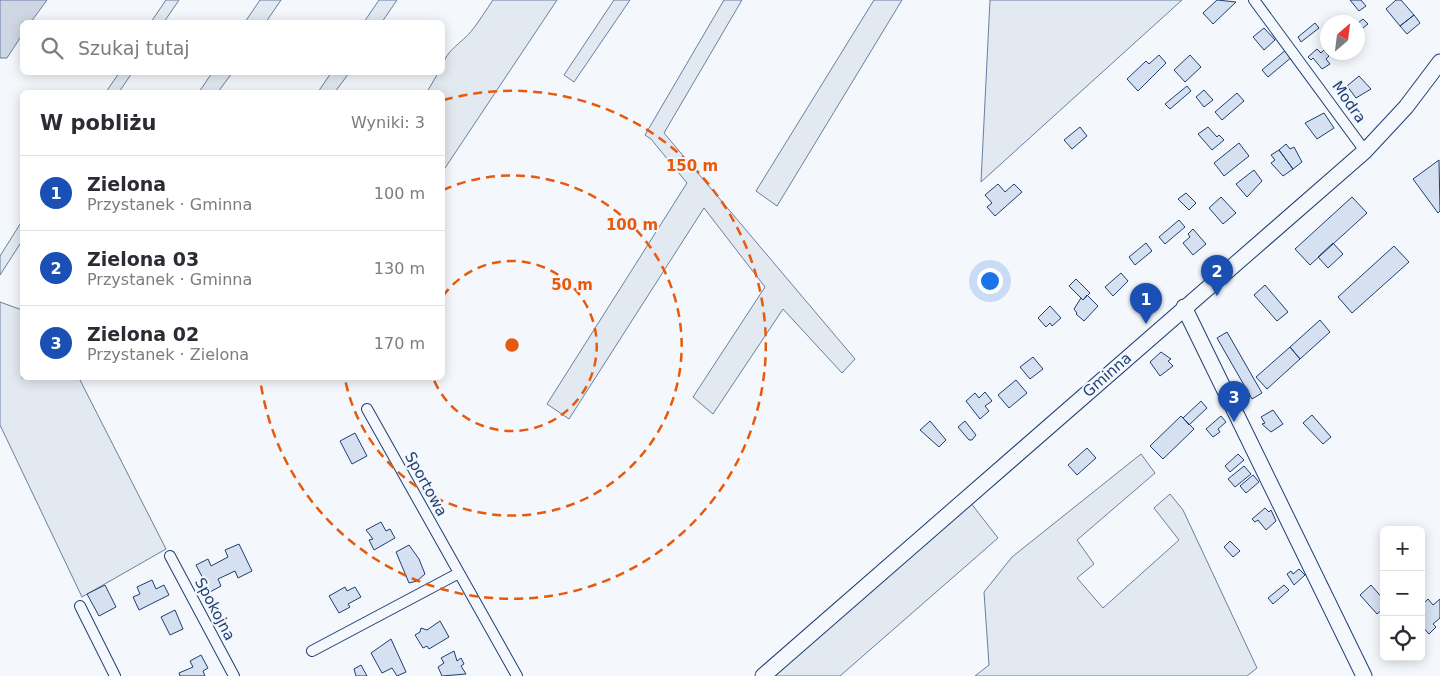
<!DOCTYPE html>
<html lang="pl">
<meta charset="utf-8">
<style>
:root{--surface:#fff;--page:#f2f2f3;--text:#2b2b33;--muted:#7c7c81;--line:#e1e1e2;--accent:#c62828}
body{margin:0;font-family:"DejaVu Sans",sans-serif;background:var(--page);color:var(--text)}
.controls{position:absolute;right:15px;bottom:15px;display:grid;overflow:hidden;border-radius:8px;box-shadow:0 2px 12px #0003}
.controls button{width:45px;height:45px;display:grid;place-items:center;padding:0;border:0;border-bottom:1px solid var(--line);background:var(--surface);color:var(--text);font:25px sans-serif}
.compass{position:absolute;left:1320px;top:15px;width:45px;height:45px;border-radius:50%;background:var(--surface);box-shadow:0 2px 12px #0003;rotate:28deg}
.you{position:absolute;left:989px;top:280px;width:18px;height:18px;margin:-12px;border:4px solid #fff;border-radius:50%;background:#1a73e8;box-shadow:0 0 0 8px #1a73e833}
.badge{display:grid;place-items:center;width:32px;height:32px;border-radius:50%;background:var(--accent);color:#fff;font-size:16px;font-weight:700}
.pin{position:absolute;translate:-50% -41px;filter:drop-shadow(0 1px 2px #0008)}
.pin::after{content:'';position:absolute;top:26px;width:18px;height:15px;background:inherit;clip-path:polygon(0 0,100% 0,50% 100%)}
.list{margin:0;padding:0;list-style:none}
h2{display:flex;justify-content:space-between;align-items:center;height:65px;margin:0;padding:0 20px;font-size:21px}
h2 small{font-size:16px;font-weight:400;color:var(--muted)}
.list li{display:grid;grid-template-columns:32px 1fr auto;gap:15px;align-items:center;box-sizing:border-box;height:75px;padding:0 20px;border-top:1px solid var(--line)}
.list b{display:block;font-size:19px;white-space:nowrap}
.list p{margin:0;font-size:16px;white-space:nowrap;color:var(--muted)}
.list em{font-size:16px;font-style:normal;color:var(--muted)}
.icon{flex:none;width:28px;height:28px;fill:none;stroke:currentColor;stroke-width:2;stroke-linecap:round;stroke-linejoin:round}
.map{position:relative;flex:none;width:1440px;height:676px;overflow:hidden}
.search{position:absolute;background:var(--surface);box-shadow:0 2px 12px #0003;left:20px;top:20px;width:425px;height:55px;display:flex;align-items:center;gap:12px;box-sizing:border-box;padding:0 18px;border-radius:8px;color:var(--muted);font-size:19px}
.panel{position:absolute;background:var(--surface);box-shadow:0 2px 12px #0003;left:20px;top:90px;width:425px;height:290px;border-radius:8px}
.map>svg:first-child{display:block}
.green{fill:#e3e9f0;stroke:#687fa3}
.water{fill:#cfd7e4;stroke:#687fa3}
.building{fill:#d5e0f0;stroke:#1d3f73}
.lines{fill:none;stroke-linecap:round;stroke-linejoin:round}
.street-casing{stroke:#1d3f73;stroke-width:12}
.secondary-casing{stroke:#1d3f73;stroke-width:17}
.street{stroke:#f4f7fb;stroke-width:10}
.secondary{stroke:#f4f7fb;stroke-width:15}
.ring{fill:none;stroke:#e8590c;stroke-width:2.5;stroke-dasharray:9 6}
.labels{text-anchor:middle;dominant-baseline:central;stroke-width:4;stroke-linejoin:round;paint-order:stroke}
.street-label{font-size:15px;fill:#1d3f73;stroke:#f4f7fb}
.centre{fill:#e8590c;stroke:#f4f7fb;stroke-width:2.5}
.ring-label{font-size:15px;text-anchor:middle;font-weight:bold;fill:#e8590c;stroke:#f4f7fb;stroke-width:4;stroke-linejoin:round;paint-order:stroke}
</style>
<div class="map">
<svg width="1440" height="676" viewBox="0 0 1440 676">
<rect width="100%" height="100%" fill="#f4f7fb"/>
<path class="green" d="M166,0H179L164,22H151Z
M260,0H281L266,22H245Z
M379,0H397L382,22H364Z
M493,0H557L443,171L442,92H427L438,73L442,72C442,51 462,44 473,29C480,20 486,10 493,0Z
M614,0H630L574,82L564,75Z
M724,0H742L664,133L855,359L842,373L783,309L713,414L693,397L765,287L704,208L569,419L547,404L687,183L651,139L645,135Z
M874,0H902L777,206L756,191Z
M990,0H1182L981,182Z
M119,73H132L119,92H106Z
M212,73H232L218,92H199Z
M331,73H349L335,92H318Z
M22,221V241L0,275V256Z
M0,302L22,310V378H79L166,549L82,597L0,425Z
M1141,454L1155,473L1077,540L1094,564L1077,578L1103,608L1179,540L1154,508L1170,494L1183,510L1257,668L1247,676H975L989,665L984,592L1012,557Z
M970,502L998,538L840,676H773Z"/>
<path class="water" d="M0,0H47L31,22H22V35L7,58H0Z"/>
<path class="building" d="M1217,0L1236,2L1213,24L1203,13Z
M1350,0H1361L1366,6L1359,11Z
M1396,0H1401L1414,15L1400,26L1386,9Z
M1414,15L1420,23L1407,34L1400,26Z
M1363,19L1368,24L1358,32V23Z
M1315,23L1319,28L1301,42L1298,37Z
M1264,28L1275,40L1264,50L1253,37Z
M1287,49L1293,56L1268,77L1262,70Z
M1317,49L1321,53L1324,50L1329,56L1326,59L1330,64L1322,69L1313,58L1311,60L1308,57Z
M1159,55L1166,63L1138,91L1127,79L1146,61L1149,64Z
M1190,55L1201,67L1185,82L1174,70Z
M1359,76L1371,89L1356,98L1347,86Z
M1187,86L1191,91L1170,109L1165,104Z
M1204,90L1213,100L1204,107L1196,97Z
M1237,93L1244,101L1222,120L1215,112Z
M1324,113L1334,128L1317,139L1305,123Z
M1080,127L1087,136L1072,149L1064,140Z
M1208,127L1217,137L1219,135L1224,140L1212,150L1198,134Z
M1239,143L1249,156L1224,176L1214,163Z
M1286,144L1290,149L1294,147L1302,162L1293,169L1279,150Z
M1279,150L1293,169L1283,176L1271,163L1275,160L1271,155Z
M1439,160L1440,211L1438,213L1413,179Z
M1254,170L1262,181L1247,197L1236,184Z
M998,184L1005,192L1014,184L1022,192L995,216L987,207L992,203L985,195Z
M1186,193L1196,203L1189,210L1178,199Z
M1221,197L1236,213L1223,224L1209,208Z
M1352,197L1367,213L1310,265L1295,249Z
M1179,220L1185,227L1165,244L1159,237Z
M1193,229L1206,244L1193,255L1183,243L1190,237L1188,234Z
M1146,243L1152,251L1135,265L1129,257Z
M1333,243L1343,254L1328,268L1318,257Z
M1394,246L1409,262L1352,313L1338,297Z
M1121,273L1128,281L1113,296L1105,287Z
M1076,279L1090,293L1083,300L1069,286Z
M1265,285L1288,312L1277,321L1254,295Z
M1087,295L1098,306L1084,321L1076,314L1077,313L1074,309L1081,298L1083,300Z
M1050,306L1061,318L1052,326L1050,323L1046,327L1038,318Z
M1320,320L1330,332L1300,359L1290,347Z
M1227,332L1262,393L1252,399L1217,338Z
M1290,347L1300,359L1267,389L1256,377Z
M1161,352L1171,359L1168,361L1173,366L1160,376L1150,362Z
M1033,357L1043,369L1030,379L1020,367Z
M1016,380L1027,393L1009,408L998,395Z
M985,392L992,401L985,406L989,411L980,419L966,401L975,393L979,398Z
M1201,401L1207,408L1189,425L1183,418Z
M1273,410L1283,424L1271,432L1262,424L1265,423L1261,417Z
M1312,415L1331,437L1323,444L1303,423Z
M1181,416L1194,429L1163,459L1150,446Z
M1221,416L1226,422L1218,429L1220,432L1213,437L1206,429Z
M930,421L946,440L939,447L920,430Z
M965,421L976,435L972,440H969L958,427Z
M355,433L367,456L352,464L340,441Z
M1087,448L1096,458L1077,475L1068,465Z
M1238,454L1244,460L1230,472L1225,466Z
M1244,466L1251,474L1235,487L1228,479Z
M1253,475L1259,482L1246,493L1240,486Z
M1265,508L1269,512L1271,510L1276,521L1266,530L1258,520L1255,522L1252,519Z
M381,522L386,531L390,529L395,538L374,550L369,540L373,539L366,530Z
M1230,541L1240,551L1233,557L1224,547Z
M239,544L252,571L238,578L235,571L218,579L221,586L210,592L196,565L208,559L211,566L228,557L225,550Z
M409,545L419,559L425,574L417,581L409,583L396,552Z
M1299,569L1305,575L1294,585L1287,574L1291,571L1293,574Z
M152,580L156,589L164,585L169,595L139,610L133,597L140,594L137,587Z
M105,585L116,607L99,616L87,594Z
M1284,585L1289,590L1273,604L1268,598Z
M1371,585L1384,600V608L1377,614L1360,595Z
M345,587L347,591L355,587L361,597L348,604L350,607L339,613L329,596Z
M1428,599L1433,605L1440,599V618L1433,624L1436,627L1429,634L1421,625V606Z
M175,610L183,629L170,635L161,617Z
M440,621L449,637L429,649L427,646L423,648L415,635L420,632L421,628L427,630Z
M391,639L406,672L397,676L392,668L382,673L371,653Z
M454,651L457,661L461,658L464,664L461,666L466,674L442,676L438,667L444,663L441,658Z
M201,655L208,668L203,671L205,676H180L179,673L193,667L190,661Z
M361,665L367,676H356L354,669Z"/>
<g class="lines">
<g class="street-casing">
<path id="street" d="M1254,0L1365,151
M367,409L517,676
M170,556L234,676
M80,606L115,676
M312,651L459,573"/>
</g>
<g class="secondary-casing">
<path id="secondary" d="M1184,307L1364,676
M763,676L1365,151L1406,107L1440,62"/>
</g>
<use href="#street" class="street"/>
<use href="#secondary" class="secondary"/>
</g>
<g class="ring">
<path d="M443 296A85 85 0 1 1 433 378"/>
<path d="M443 190A170 170 0 1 1 345 379"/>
<path d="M444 100A254 254 0 1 1 260 378"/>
</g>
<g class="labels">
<g class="street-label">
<text transform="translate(1349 102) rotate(55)">Modra</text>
<text transform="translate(1107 375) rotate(-41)">Gminna</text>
<text transform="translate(426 484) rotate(61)">Sportowa</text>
<text transform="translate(215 609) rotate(62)">Spokojna</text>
</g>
</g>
<circle cx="512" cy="345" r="8" class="centre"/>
<g class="ring-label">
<text x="692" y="171">150 m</text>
<text x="632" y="230">100 m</text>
<text x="572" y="290">50 m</text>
</g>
</svg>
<div class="controls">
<button>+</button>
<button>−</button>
<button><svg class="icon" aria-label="locate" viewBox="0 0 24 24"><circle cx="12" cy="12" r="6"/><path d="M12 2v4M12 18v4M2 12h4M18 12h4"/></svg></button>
</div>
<svg class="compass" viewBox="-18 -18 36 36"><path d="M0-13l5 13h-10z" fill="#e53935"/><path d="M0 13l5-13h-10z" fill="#7c7c81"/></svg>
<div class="you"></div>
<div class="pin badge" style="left:1146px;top:324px;background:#1a4fb4">1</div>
<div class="pin badge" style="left:1217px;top:296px;background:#1a4fb4">2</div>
<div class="pin badge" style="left:1234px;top:422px;background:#1a4fb4">3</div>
<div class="search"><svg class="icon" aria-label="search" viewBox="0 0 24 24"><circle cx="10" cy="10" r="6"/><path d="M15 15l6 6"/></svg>Szukaj tutaj</div>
<section class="panel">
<h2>W pobliżu<small>Wyniki: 3</small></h2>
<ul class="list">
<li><span class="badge" style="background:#1a4fb4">1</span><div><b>Zielona</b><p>Przystanek · Gminna</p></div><em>100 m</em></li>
<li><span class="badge" style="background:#1a4fb4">2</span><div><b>Zielona 03</b><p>Przystanek · Gminna</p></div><em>130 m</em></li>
<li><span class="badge" style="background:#1a4fb4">3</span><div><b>Zielona 02</b><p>Przystanek · Zielona</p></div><em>170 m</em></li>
</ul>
</section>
</div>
